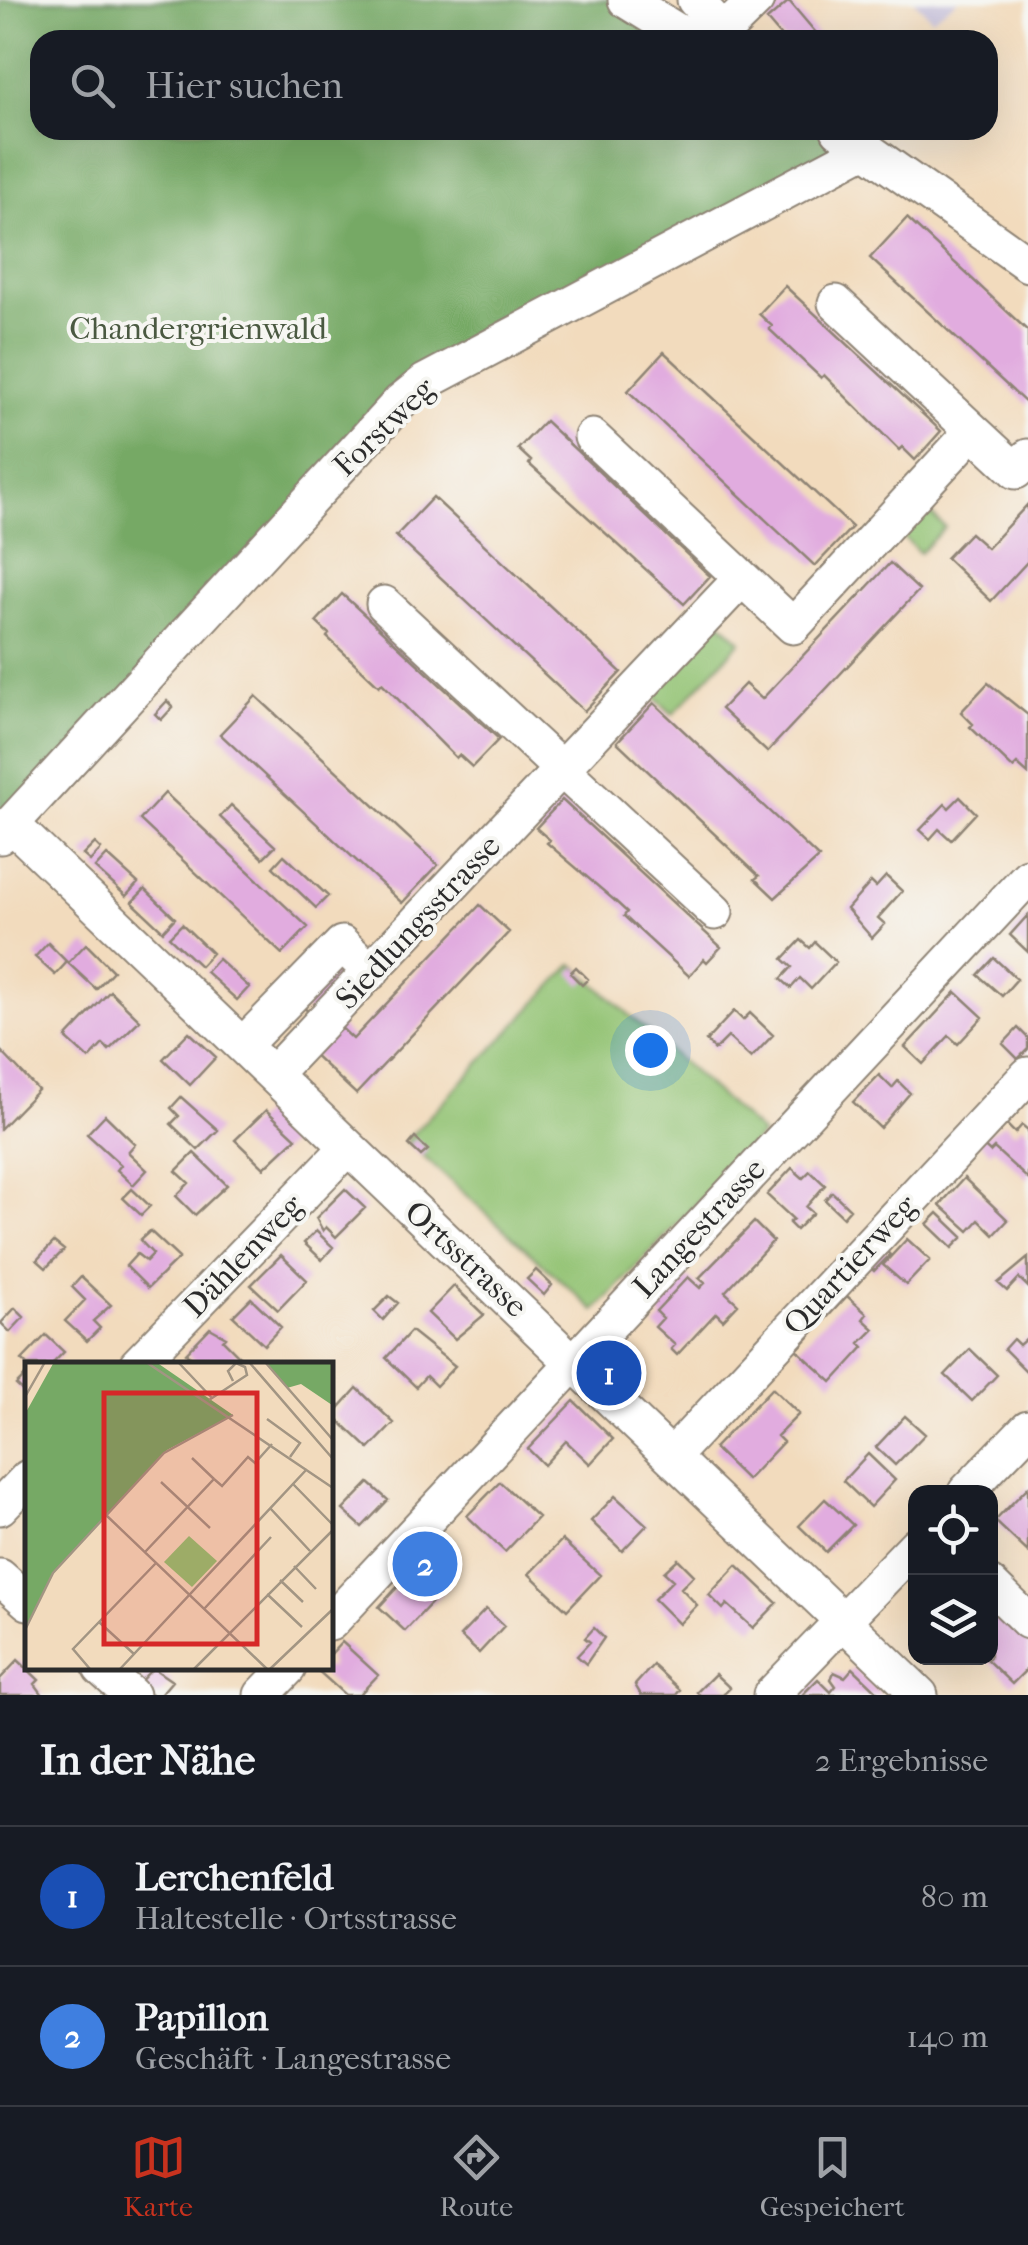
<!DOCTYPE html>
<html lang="de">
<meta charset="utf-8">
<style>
:root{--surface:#171b24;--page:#20242c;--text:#f1f3f6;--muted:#9ea1a6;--line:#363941;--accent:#c8321e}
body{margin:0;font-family:"IM FELL French Canon",serif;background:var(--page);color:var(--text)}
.controls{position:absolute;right:30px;bottom:30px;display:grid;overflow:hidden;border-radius:20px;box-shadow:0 10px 40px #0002}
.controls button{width:90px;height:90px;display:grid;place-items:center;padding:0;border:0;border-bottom:2px solid var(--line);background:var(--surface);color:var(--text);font:50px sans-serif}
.you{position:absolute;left:650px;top:1050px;width:35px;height:35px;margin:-25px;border:8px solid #fff;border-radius:50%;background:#1a73e8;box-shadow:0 0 0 15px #1a73e833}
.badge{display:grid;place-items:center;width:65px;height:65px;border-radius:50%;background:var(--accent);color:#fff;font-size:32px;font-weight:700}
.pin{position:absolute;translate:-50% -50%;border:5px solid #fff;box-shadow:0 2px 10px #0006}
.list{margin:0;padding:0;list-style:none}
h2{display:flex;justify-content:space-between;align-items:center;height:130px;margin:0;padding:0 40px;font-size:42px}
h2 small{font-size:32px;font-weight:400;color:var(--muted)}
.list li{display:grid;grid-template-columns:65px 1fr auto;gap:30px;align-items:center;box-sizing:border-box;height:140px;padding:0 40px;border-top:2px solid var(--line)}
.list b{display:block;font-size:38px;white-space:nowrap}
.list p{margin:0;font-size:32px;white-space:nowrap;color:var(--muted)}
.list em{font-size:32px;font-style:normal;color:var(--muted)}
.icon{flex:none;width:55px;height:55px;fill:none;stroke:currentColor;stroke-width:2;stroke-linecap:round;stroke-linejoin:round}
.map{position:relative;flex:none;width:1028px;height:1695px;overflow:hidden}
.search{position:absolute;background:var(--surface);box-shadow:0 10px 40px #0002;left:30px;right:30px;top:30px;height:110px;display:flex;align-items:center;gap:25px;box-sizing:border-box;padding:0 35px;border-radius:30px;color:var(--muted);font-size:38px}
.sheet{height:410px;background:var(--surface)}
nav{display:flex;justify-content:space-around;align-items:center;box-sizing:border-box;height:140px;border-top:2px solid var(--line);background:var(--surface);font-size:28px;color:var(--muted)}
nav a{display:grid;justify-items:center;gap:5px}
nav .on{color:var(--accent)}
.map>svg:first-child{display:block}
.industrial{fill:#c6c0da}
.green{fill:#93c373;stroke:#5f774f;stroke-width:2.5}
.forest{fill:#76a965;stroke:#506a48;stroke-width:2.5}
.building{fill:#e1acdf}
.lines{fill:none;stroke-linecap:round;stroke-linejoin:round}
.minor-casing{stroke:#8e8374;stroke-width:39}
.minor{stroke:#fff;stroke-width:35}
.labels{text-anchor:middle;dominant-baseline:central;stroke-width:8;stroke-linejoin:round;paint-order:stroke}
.park-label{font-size:32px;fill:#4a5941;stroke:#f6f6f2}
.street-label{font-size:32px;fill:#2b2b2b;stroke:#f6f6f2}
.inset-road{fill:none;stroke:#a29583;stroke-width:2.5}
.view{fill:#d62828;fill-opacity:0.15;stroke:#d62828;stroke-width:5}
.inset-edge{fill:none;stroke:#2b2b2b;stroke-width:5}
</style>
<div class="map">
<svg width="1028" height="1695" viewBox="0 0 1028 1695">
<rect width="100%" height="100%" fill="#f6f6f2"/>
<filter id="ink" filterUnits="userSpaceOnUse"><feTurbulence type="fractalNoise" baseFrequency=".01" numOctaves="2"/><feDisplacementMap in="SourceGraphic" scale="20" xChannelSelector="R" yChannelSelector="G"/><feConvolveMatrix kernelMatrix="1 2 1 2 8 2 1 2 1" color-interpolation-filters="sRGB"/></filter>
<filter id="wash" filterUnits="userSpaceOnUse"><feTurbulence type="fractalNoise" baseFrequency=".0048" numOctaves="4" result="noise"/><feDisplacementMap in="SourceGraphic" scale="40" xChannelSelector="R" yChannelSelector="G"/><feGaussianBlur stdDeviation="2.25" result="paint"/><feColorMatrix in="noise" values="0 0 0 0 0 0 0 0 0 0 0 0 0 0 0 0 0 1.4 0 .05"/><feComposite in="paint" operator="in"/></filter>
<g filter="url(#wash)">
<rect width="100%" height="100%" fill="#f2dbbd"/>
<path class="industrial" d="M914,0H958L932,19Z"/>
<path class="green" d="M919,503L945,527L920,553L895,529Z
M716,618L741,641L673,714L648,692Z
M573,964L762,1134L595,1311L406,1141Z"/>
<path class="forest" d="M0,0H626L691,40H40V130H839L867,148L425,382L0,836Z"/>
<g id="blocks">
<path class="building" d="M789,1L822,40H784L767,20Z
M907,218L1028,331V405L870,258Z
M785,286L941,431L915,460L902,447L899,450L824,375L821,378L769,329L772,326L759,314Z
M664,352L852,527L815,566L628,391Z
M545,421L710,576L684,604L529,464L531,461L518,449Z
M433,497L621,672L584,711L396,536Z
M1028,504V561L991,601L946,558L970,533L987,548Z
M890,563L919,590L767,752L721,709L745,684L762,699Z
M342,594L499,739L472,767L459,755L456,758L382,683L379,686L327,637L329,634L316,622Z
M988,683L1028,715V774L1017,764L1013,768L970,727L973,724L961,712Z
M256,696L438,865L402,903L220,734Z
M167,701L173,707L161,720L155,714Z
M654,703L819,858L775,898L755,879L759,876L617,742Z
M165,793L308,927L282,954L140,820Z
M960,797L976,813L951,840L939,829L930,839L920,830L945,804L949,808Z
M562,800L721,947L707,962L704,959L689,976L624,916L627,912L614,900L547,843L550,840L536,828Z
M231,805L275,846L263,858L220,817Z
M95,843L101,849L90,861L83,855Z
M107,855L138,883L126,896L95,868Z
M284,855L328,896L316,908L273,867Z
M886,876L902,891L878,918L885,924L872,938L847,909L871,882L876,887Z
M145,889L175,918L163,931L132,902Z
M480,905L509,932L356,1094L310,1051L337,1024L353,1039Z
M1028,915V952L1010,935Z
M182,924L212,953L200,966L169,937Z
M801,940L810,948L815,942L836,962L811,989L800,978L791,988L781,979L792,967L783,959Z
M48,943L67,962L55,975L35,957Z
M86,944L113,971L96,989L68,963Z
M994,958L1017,979L1002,996L978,975Z
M218,959L249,987L237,1000L206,972Z
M341,961L353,972L312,1015L300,1004Z
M576,967L588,979L582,985L570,973Z
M110,991L140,1020L109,1050L103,1044L89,1059L66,1038Z
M956,992L983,1017L958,1044L949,1036L923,1064L905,1047Z
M734,1011L743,1020L750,1013L773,1035L751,1058L728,1037L715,1050L706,1041Z
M1018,1028L1028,1038V1049L1018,1059L1003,1044Z
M189,1032L216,1057L190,1085L163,1059Z
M0,1050L38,1090L0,1129Z
M879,1075L892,1088L898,1081L910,1093L880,1128L853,1102Z
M181,1097L218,1130L198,1150L171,1124L179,1116L171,1108Z
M266,1110L296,1138L264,1168L235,1140Z
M105,1115L135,1144L128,1152L147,1170L133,1185L117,1170L121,1165L87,1134Z
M1005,1123L1015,1133L1022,1125L1028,1130V1179L994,1148L990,1152L978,1141Z
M415,1138L428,1150L421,1156L409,1145Z
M194,1153L227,1185L195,1215L176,1196L189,1183L176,1171Z
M792,1168L803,1178L810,1171L825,1185L806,1207L813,1213L796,1230L789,1223L793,1219L767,1195Z
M964,1178L1008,1220L994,1235L979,1220L969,1231L940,1205Z
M132,1189L150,1206L141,1215L123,1198Z
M345,1189L365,1208L336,1237L326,1227L323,1231L316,1218Z
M832,1192L850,1209L843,1217L825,1200Z
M938,1213L963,1237L952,1248L927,1224Z
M754,1222L773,1241L725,1292L738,1304L723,1320L716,1313L677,1355L671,1349L675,1345L655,1327L663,1318L656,1311L688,1277L700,1288L705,1283L699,1278Z
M150,1231L179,1258L148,1288L126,1266L137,1254L146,1261L153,1254L140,1240Z
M316,1231L333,1247L322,1260L304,1243Z
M907,1239L930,1260L906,1285L883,1265Z
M54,1242L64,1250L46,1268L37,1260Z
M882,1246L890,1255L874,1271L866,1263Z
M281,1255L307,1280L278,1310L251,1285Z
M1028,1258V1287L1019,1278L1007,1291L998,1283Z
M536,1270L552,1285L544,1295L527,1279Z
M81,1277L111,1305L93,1321L100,1328L87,1341L65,1321L85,1300L72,1287Z
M454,1286L484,1315L455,1339L428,1313Z
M389,1296L398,1303L383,1320L374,1311Z
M847,1296L867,1314L863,1319L874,1329L860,1343L864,1347L832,1382L797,1350Z
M251,1298L281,1327L264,1345L233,1316Z
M15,1308L24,1317L10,1332L1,1323Z
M210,1328L226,1337L223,1340L248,1365H198L186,1353Z
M411,1331L455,1366L436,1386L426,1376L416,1387L386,1358Z
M46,1335L64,1352L54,1362L58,1365H27L22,1360Z
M1028,1337V1373L1004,1349L1013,1339L1019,1345Z
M970,1349L997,1375L972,1401L945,1375Z
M28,1373V1396L16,1385Z
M357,1388L394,1423L369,1449L333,1415Z
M772,1388L799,1414L777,1436L783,1442L747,1480L714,1448Z
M574,1401L613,1439L590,1464L566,1441L544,1465L528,1449Z
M905,1416L925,1434L895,1465L876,1447Z
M868,1454L895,1480L870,1507L843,1481Z
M500,1482L538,1517L505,1552L467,1516Z
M369,1483L388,1500L362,1527L343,1510Z
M1028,1487V1552L995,1521Z
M615,1496L647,1525L622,1551L591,1521Z
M825,1499L853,1525L826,1552L799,1526Z
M562,1540L600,1575L567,1610L529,1574Z
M424,1558L450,1583L405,1631L379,1607Z
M678,1559L694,1575L681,1588L697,1605L679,1624L654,1599L673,1580L664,1572Z
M737,1565L777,1603L753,1628L727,1604L723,1609L709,1595Z
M990,1601L1028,1639V1668L1012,1684L985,1658H990Z
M486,1609L504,1626L479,1653L460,1636Z
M594,1628L604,1638L586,1664L577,1656L590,1642L585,1638Z
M342,1642L378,1675L359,1695H345L315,1668H330V1655Z
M18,1660L39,1680L35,1684L43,1695H0V1679Z
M653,1665L680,1690L676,1695H641L635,1685Z
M153,1668L172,1681L160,1695H142L134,1688Z
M853,1668L881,1695H802L818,1679L831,1692L836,1686L831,1679L834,1672L845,1677Z
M715,1674L730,1688L723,1695H700L697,1692Z"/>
</g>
</g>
<g filter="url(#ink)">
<use href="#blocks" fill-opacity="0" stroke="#8e8374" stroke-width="2.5"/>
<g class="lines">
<g class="minor-casing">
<path id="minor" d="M626,0L691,40
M695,0L724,31
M715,40L756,0
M839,130L1028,264
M836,303L973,431
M592,437L742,578
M384,604L715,912
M11,824L920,1695
M0,836L400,402L425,382L867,148
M243,1045L342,944L371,972
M274,1073L742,578L793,626L973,431L1016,471L1028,457
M137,1365L348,1147
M672,1456L1028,1075
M966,1492L1028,1428
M0,1507L28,1478
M0,1577L28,1602
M990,1584L1028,1621
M330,1623L1028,877
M101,1668L131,1695
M262,1695L288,1668
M771,1695L916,1545"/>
</g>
<use href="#minor" class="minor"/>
</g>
</g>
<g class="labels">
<g class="park-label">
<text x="198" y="328">Chandergrienwald</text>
</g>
<g class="street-label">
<text transform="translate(384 427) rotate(-44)">Forstweg</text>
<text transform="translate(418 922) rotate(-47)">Siedlungsstrasse</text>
<text transform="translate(699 1228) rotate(-47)">Langestrasse</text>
<text transform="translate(243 1256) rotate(-46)">Dählenweg</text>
<text transform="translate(466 1259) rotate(43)">Ortsstrasse</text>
<text transform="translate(850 1265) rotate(-47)">Quartierweg</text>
</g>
</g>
<g transform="translate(25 1362)">
<rect width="308" height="308" fill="#f2dbbd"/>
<path d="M164,174L192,199L167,225L139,200Z" fill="#93c373"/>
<path d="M29,0H131L208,53L142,88L28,211L0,268V52ZM240,0H307V43L276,22L262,26Z" fill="#76a965"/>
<path class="inset-road" d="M121,0L308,126M153,0L187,36M224,0L308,97M240,0L308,78M0,35L20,0M184,38L222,13L220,5L211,1L203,9L208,19M242,57L275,81L265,95M167,96L189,117M136,120L185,166M268,122L308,163M245,146L285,189M81,153L242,307M120,190L189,117L197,124L223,95L230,101L247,82M269,204L291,227M255,218L278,240M242,232L277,265M179,247L246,175M74,260L109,292M0,268L28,211L139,91L208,53M65,307L48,287L131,201M95,307L282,107M169,307L308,168M245,307L308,247"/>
<path class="view" d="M79,31H232V282H79Z"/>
<rect width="308" height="308" class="inset-edge"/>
</g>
</svg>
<div class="controls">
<button><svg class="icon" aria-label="locate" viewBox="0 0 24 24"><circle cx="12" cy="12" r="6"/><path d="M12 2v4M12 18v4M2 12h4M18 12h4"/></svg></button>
<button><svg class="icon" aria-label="layers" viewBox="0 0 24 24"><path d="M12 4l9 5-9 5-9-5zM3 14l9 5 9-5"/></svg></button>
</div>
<div class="you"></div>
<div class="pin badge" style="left:609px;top:1373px;background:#1a4fb4">1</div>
<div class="pin badge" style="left:425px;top:1564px;background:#3f7fe0">2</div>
<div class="search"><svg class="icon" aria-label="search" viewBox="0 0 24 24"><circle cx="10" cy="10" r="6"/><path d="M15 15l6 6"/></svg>Hier suchen</div>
</div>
<section class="sheet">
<h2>In der Nähe<small>2 Ergebnisse</small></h2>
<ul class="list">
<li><span class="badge" style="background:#1a4fb4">1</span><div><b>Lerchenfeld</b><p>Haltestelle · Ortsstrasse</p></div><em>80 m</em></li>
<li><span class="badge" style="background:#3f7fe0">2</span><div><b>Papillon</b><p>Geschäft · Langestrasse</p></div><em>140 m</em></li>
</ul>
</section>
<nav>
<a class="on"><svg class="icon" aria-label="map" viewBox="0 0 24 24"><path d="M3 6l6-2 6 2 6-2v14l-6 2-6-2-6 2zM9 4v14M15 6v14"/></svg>Karte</a>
<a><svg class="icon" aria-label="directions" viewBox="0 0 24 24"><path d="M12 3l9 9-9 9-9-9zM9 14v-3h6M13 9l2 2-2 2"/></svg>Route</a>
<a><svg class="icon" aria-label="saved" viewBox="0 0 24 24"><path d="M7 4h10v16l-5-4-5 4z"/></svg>Gespeichert</a>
</nav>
